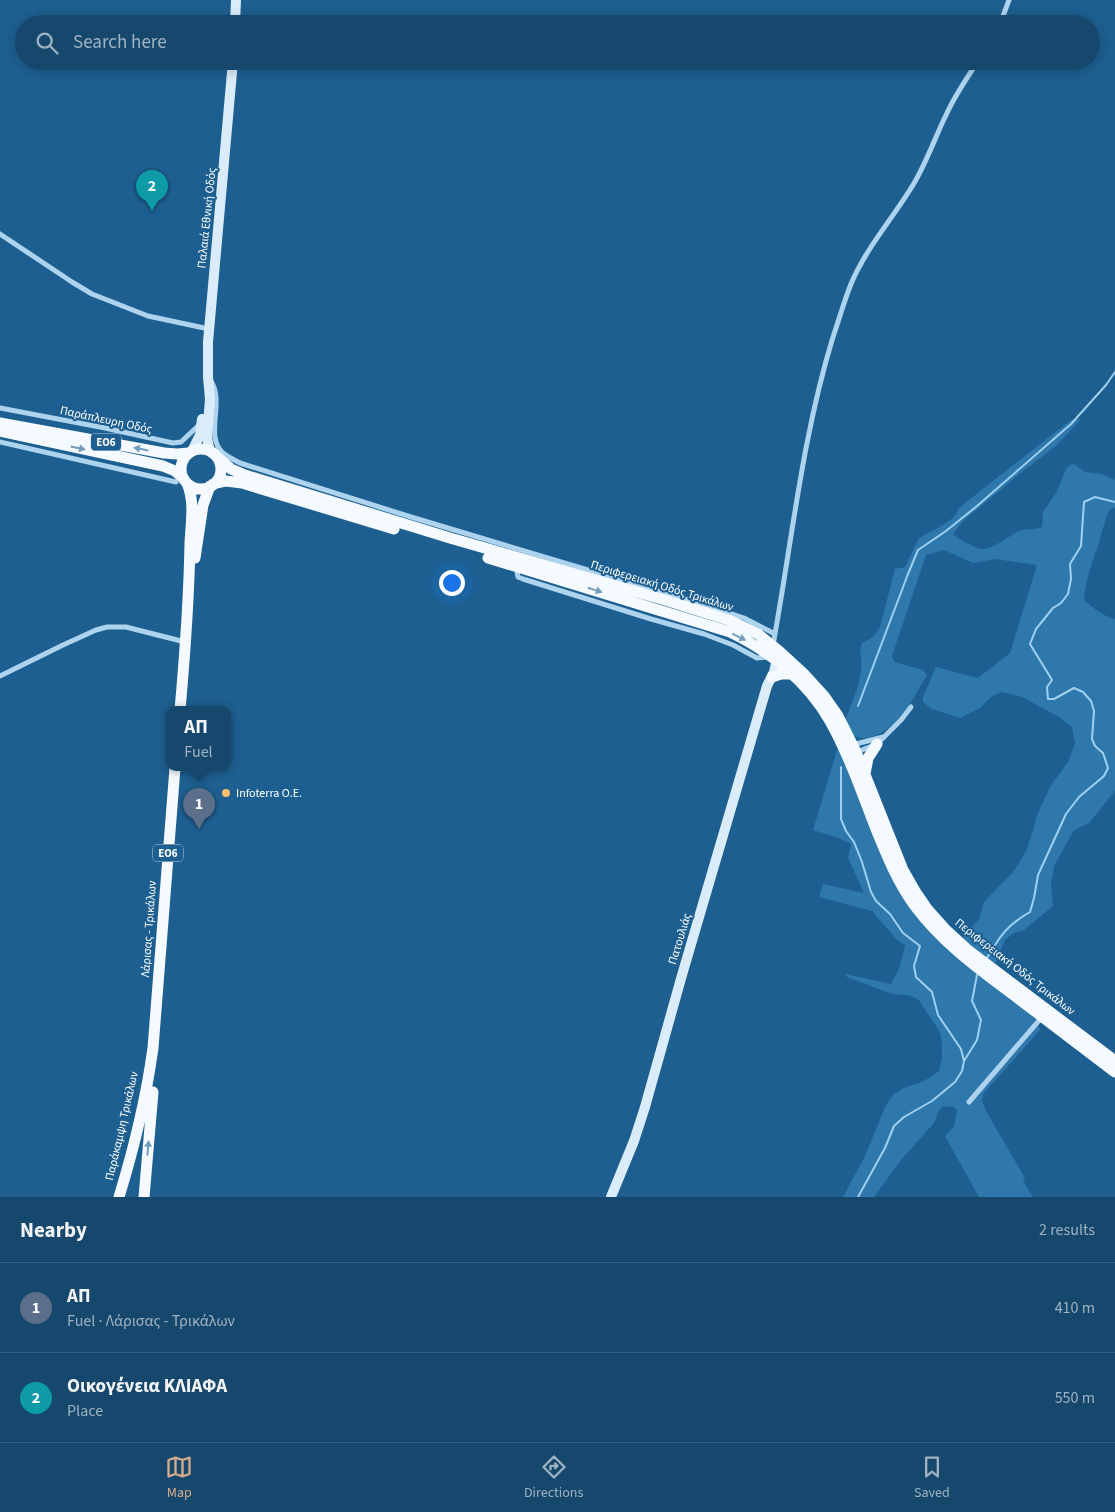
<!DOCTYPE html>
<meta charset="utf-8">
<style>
:root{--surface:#16476c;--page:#1f4e72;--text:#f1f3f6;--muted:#9eb2c2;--line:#355f7f;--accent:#d6ab8b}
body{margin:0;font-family:"Source Sans 3",sans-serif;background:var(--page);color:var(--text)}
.you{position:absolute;left:451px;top:582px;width:18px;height:18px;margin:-12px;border:4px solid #fff;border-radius:50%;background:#1a73e8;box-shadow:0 0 0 8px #1a73e833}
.badge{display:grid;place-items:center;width:32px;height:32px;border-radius:50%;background:var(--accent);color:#fff;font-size:16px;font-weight:700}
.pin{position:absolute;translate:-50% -41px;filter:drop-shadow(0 1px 2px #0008)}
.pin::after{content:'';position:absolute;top:26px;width:18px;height:15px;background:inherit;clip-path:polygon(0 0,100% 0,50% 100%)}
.popup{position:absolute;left:166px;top:706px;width:65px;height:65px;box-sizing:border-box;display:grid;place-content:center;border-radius:10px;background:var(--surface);filter:drop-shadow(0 1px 4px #0005);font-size:16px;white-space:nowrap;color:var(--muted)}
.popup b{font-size:19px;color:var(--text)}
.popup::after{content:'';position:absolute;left:50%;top:100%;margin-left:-10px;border:10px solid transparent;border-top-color:var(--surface)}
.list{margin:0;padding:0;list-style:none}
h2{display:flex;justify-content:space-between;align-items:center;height:65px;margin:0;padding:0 20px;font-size:21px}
h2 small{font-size:16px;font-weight:400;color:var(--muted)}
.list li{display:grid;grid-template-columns:32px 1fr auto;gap:15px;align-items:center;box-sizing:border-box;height:90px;padding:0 20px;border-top:1px solid var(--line)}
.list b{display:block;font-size:19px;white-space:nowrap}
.list p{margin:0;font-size:16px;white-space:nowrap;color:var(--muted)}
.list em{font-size:16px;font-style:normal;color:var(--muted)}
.icon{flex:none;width:28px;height:28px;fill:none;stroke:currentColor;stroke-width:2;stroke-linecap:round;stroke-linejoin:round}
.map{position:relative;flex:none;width:1115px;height:1197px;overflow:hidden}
.search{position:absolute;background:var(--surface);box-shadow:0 2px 12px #0003;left:15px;right:15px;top:15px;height:55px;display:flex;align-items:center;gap:12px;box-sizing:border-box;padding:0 18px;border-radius:28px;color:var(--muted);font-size:19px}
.sheet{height:245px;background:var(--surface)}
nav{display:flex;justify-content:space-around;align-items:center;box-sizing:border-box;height:70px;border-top:1px solid var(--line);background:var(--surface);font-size:14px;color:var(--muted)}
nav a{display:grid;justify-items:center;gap:2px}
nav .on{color:var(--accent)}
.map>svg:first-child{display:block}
.green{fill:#2e78ac}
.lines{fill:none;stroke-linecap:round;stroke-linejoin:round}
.stream{stroke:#a0d0ef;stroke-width:2}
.street{stroke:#add3ee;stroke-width:5}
.secondary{stroke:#daecfa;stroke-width:10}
.primary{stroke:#f4faff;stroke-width:11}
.oneway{fill:#739dbc}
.poi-dot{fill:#fdbf6c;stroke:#1d5f90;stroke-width:2}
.labels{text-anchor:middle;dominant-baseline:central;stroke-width:4;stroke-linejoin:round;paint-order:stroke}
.shield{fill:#1d5f90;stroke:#bbcfde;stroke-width:1}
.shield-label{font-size:11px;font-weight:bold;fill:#fff}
.street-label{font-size:12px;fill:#fff;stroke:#1d5f90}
.poi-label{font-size:12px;fill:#fff;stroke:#1d5f90;text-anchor:start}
</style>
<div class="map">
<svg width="1115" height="1197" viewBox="0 0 1115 1197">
<rect width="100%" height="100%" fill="#1d5f90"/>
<path class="green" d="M1081,419L1057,445L1023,471L964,520L953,534C958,539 963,541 969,544C973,546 977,548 980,549C991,551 1009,536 1019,531C1027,528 1035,530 1042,527L1043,512L1056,493L1066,469L1070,465L1074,464L1085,472L1102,474L1115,480V508L1109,510C1104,523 1101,536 1097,549C1091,565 1085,582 1084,600C1093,608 1103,616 1115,619V791L1089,823L1074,830L1054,866L1051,886L1053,906L1024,930L1014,933L1005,940L995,964L961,939L979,919L984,902L1014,871L1026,851L1033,831L1037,815L1051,785L1068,762L1075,744L1072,727L1059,717L1022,697L1002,692L992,696L980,708L960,718L932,709L923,702V697L936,667L978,678L1010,653L1037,565L995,559L973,563L944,550L926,555L892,656L894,662L923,670L927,675C913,698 901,726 874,736C869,738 861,740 855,736C851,733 848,724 846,719C851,703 860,686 861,670C863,659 858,653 862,643C871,639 875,636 880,627L895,569L905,567L919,538L943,525L954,517L960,507L965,503L1071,420Z
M838,747L883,857L1035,1018L1040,1030L983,1094L982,1101L986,1111L1025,1178L1023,1181L1033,1197H979L945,1136L954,1126L957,1110L953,1107L943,1106L938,1112L934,1123L901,1160L874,1197H843L865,1156L886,1105L893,1095L904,1088L924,1081L939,1071L942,1059V1045L940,1032L918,999L908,995L892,994L847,977L845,974L891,984C899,971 902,960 905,945L897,940L872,911L819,897L823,884L864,893L848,858L851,844L839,838L813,830Z"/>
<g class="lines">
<path class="stream" d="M858,706L908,574L918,550L946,531L977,506L1071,424L1106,385L1115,372
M841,767V819L846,831L854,842L862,862L871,892L876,901L890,914L903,933L920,946L914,966L916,977L932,992L938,1015L961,1049L964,1061L962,1071L955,1082L932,1101L904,1117L894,1126L885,1148L858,1197
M987,958C1000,936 1007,925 1030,912L1034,898L1038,875L1066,814L1079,797L1104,776L1108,768L1103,753L1095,746L1092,739L1094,711L1091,701L1083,692L1074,688L1054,699H1048L1047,687L1052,680L1030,644L1036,629L1053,608L1061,603L1068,594L1071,579L1070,564L1081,546L1084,502L1095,497L1115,502
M964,1061L977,1040L981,1020L972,1001L977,975"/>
<path class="street" d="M1000,24L1009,0
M0,234L72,282L92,294L148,316L209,329
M211,381C225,403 204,436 223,453C228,457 234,460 240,463L411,517L705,605L744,618L775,634
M0,408L105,428L173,443L181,442L199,425
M0,442L176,482
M518,567L517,572L518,577L523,579L651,619L704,634L733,645L757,658L768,657
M773,645C792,541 802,438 833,337C839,320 844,301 851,284C866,248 893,218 913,185C927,162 935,137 947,113C955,95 967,78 978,61
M0,676L63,645L96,630L107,627H126L185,642
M852,745L883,737
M857,752L877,744L901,720L911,707
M969,1102L1042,1017"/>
<path class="secondary" d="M235,24L236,0
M192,451L200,435L202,419
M212,453L209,448L207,437L210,399L208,377V342L233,61
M611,1197L634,1141L645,1107L682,975L767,686L774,672L778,654"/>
<path class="primary" d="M0,423L164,453L177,454L189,453
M0,431L163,466L175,471L184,479
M181 469a20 20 0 1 1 40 0a20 20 0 1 1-40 0Z
M216,456L231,469L245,475L450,538L665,600L729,620L758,634L779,651L803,673L824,696L838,716L856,752L903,870L915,891L928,910L945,929L969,951L1115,1061
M213,484L226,481L242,483L394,529
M195,558L203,505L210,486
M488,558L730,632C770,651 808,682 830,721C849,755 862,793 876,829C887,856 898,883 915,906C943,944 982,971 1019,999C1051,1023 1083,1048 1115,1072
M772,677L781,674H792
M180,710C185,654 189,599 190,543C191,522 195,502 187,483
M865,774L868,758L877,744
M119,1197C134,1148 146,1099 153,1048L175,768
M144,1197L153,1092"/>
</g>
<defs><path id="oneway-solid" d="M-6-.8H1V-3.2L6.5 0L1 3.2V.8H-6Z" transform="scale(1.25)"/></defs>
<g class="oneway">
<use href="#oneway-solid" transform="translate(78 448) rotate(12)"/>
<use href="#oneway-solid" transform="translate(141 449) rotate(-169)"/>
<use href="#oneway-solid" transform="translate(595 590) rotate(17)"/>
<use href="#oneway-solid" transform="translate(739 637) rotate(26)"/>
<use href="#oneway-solid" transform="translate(148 1148) rotate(-85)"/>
</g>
<circle class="poi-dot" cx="226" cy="793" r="5"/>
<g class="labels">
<g class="shield">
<rect x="91" y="433.5" width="30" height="17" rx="4"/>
<rect x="153" y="844.5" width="30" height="17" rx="4"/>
</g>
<g class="shield-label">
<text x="106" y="442">ΕΟ6</text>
<text x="168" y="853">ΕΟ6</text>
</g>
<g class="street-label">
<text transform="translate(207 218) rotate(-84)">Παλαιά Εθνική Οδός</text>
<text transform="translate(106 420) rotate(12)">Παράπλευρη Οδός</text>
<text transform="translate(662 586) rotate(17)">Περιφερειακή Οδός Τρικάλων</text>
<text transform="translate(149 929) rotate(-86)">Λάρισας - Τρικάλων</text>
<text transform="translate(680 939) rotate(-73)">Πατουλιάς</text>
<text transform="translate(1015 967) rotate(38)">Περιφερειακή Οδός Τρικάλων</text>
<text transform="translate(122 1126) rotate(-77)">Παράκαμψη Τρικάλων</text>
</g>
<g class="poi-label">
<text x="236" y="793">Infoterra Ο.Ε.</text>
</g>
</g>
</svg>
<div class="you"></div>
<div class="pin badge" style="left:199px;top:829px;background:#5c6f8a">1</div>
<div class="popup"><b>ΑΠ</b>Fuel</div>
<div class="pin badge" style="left:152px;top:211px;background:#0f9aa8">2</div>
<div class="search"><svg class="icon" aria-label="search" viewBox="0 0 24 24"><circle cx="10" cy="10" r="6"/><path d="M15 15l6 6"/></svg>Search here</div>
</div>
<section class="sheet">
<h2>Nearby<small>2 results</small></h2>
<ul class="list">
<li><span class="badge" style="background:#5c6f8a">1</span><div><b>ΑΠ</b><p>Fuel · Λάρισας - Τρικάλων</p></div><em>410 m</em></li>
<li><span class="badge" style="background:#0f9aa8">2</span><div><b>Οικογένεια ΚΛΙΑΦΑ</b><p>Place</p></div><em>550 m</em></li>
</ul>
</section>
<nav>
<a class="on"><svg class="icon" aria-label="map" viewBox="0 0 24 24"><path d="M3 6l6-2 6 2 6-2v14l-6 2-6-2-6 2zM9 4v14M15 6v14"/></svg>Map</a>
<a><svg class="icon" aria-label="directions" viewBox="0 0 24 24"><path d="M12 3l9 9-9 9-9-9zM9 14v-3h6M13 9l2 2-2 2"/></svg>Directions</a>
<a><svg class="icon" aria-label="saved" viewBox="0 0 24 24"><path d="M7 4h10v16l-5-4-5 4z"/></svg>Saved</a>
</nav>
